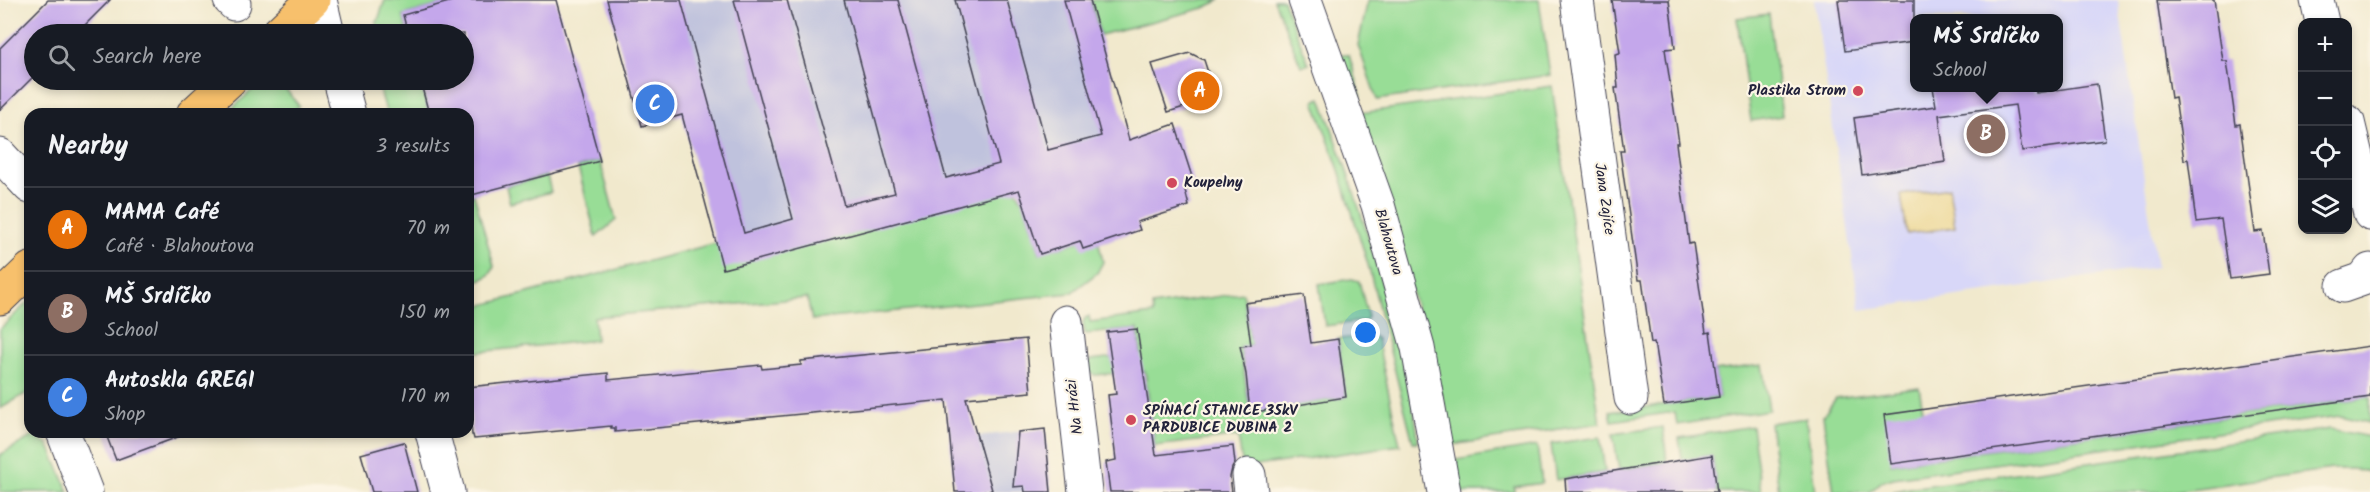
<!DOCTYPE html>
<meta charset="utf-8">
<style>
:root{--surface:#171b24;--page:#20242c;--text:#f1f3f6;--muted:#9ea1a6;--line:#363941;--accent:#d1495b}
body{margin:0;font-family:Kalam,sans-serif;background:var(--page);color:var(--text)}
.controls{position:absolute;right:18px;top:18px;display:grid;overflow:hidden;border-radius:12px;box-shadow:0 3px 9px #0003}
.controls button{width:54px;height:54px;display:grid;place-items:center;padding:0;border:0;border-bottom:2px solid var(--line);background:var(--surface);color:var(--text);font:30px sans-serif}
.you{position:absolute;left:1366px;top:333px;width:21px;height:21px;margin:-15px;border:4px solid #fff;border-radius:50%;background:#1a73e8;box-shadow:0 0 0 9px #1a73e833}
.badge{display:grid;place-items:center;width:39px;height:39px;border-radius:50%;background:var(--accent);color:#fff;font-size:20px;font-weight:700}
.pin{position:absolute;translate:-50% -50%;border:3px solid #fff;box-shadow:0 2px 6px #0006}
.popup{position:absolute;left:1910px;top:14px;width:153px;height:78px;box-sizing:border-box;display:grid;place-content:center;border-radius:12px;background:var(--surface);filter:drop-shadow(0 2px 4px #0005);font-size:20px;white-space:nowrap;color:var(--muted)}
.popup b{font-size:22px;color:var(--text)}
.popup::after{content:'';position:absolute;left:50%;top:100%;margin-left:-12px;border:12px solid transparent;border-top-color:var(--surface)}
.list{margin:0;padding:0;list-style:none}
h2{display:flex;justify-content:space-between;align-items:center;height:78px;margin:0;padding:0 24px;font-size:26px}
h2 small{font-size:20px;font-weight:400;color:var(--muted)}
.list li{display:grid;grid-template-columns:39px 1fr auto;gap:18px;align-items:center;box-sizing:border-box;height:84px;padding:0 24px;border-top:2px solid var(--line)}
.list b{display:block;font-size:22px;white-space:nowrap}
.list p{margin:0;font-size:20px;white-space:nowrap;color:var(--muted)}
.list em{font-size:20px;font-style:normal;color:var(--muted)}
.icon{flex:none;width:33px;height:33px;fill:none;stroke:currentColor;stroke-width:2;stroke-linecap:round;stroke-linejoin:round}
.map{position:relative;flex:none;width:2370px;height:492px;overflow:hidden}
.search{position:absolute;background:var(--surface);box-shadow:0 3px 9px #0003;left:24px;top:24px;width:450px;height:66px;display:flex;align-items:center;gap:15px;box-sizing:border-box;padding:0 21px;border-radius:33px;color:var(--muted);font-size:22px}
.panel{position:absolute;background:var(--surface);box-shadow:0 3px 9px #0003;left:24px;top:108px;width:450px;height:330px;border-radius:18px}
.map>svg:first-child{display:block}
.built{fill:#d8d7f8;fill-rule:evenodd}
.industrial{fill:#bfc2dd}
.green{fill:#98dd96;stroke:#5d8068;stroke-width:1.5}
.sand{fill:#eeda9e;stroke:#887e6c;stroke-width:1.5}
.building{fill:#c4a7eb}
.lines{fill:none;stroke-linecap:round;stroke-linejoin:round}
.minor-casing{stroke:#414051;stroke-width:35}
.major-casing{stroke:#414051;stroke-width:35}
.minor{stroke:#fff;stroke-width:33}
.major{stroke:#f7c06c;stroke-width:33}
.poi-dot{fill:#d1495b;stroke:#fcf5e5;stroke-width:2}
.labels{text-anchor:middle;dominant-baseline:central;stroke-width:4.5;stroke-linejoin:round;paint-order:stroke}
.poi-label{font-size:15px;font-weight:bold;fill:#22223b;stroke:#fcf5e5;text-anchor:start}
.street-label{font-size:15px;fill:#22223b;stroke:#fcf5e5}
</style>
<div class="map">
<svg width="2370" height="492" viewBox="0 0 2370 492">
<rect width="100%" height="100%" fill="#fcf5e5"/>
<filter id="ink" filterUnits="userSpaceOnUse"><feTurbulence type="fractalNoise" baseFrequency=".0167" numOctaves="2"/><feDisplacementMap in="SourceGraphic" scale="12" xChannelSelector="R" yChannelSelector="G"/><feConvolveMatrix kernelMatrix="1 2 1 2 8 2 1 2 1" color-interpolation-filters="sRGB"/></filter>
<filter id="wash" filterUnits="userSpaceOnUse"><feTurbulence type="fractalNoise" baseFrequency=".008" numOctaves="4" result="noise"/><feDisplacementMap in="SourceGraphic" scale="24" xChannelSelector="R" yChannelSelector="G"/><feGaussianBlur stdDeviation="1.35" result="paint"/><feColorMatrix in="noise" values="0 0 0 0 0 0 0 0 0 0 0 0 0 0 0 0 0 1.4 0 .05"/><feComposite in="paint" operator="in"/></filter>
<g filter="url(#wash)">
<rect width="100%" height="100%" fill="#f1e9cd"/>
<path class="built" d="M1814,0H2118L2157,267L1860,310ZM1914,18H2058V88H1914Z"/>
<path class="industrial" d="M651,0H1090L1132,158L723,269Z
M1045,429L1051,492H955L950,439Z"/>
<path class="green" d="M385,0H457L403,15L408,34H373Z
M1091,0H1221L1204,8L1100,35Z
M1274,0H1283L1309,64L1301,66Z
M1368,0H1539L1550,75L1377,100L1358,45Z
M1769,14L1782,116L1751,121L1737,18Z
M1343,54L1349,55L1361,96L1357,103L1339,56Z
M263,80H281L284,87L299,106L290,114H226Z
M377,80H420L429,114H387Z
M1552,86L1600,423L1452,445L1447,415L1360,113Z
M1321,98C1352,182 1379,265 1400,352C1407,381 1416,412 1418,442H1413L1369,268L1339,170L1314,101Z
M600,161L616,220L596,237L578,167Z
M547,176L551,192L510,203L506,186Z
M1016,190L1024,204L1040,253L1080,241L1099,244L1103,262L1097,273L1071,293L812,320L807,298L594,317L596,340L468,353V309L716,243Z
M474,195L494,266C491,279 479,280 468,283V196Z
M1352,279L1359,281L1368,317L1365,321L1325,326L1319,284Z
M1243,293L1250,337L1254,344L1240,347L1250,412L1346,397L1338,339L1373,336L1377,339L1400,445L1243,468L1238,436L1155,446L1145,371L1094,375L1089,372L1088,365L1091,360L1141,354L1138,329L1085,334L1083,323L1085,318L1089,316L1090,322L1153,314L1152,306Z
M30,300V391L0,409V329Z
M1762,365L1769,410L1677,425L1675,412L1612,421L1610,412L1719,397L1715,371Z
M1919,387L1923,410L1891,464L2370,397V423L2340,416L1893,478L1881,482L1870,492H1834L1823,416L1836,398Z
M1806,418L1815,492H1779L1770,423Z
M1752,426L1761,492H1717L1712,455L1682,460L1679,438Z
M1663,427L1667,462L1619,470L1613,434Z
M2330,429L2370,437V472L2355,469H2332L2169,492H1891L1909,488Z
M33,436L48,444L69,492H0V455Z
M1600,437L1605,472L1556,480L1551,444Z
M1537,446L1542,483L1514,487V492H1462L1456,460Z"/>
<path class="sand" d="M1949,188L1955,227L1907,234L1901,195Z"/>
<g id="blocks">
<path class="building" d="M48,0H110L76,34H34V76L0,110V48Z
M456,0H556L600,161L468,196V114H429L420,80H464V34H408L403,15Z
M607,0H681L744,233L793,219L734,0H787L844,205L895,193L844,0H898L946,178L999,164L955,0H1007L1048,150L1101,136L1064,0H1090L1129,140L1175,124L1195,186L1185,190L1189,206L1137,222L1140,230L1083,249L1080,241L1040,254L1019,190L723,269L682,115L642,126Z
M1612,0H1669L1675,48L1665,49L1679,143H1676L1689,244L1693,243L1706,333L1710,332L1719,397L1664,405L1654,342L1651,343L1642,280H1638L1620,151H1624L1615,88H1618L1615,54L1620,53Z
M1838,0H1914V42L1845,51Z
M2157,0H2214L2223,61H2227L2236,125L2240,124L2255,232L2263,231L2269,274L2230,279L2221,219L2196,222L2188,159L2184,160L2175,97L2171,98Z
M1190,53L1204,60L1216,97L1168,112L1152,64Z
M2097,84L2105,140L2022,151L2015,105L1939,115L1945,162L1862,175L1854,118L1936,106L1933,87H2035L2036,93Z
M1304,295L1311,343L1338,339L1346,397L1250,413L1246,374L1240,346L1251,345L1245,303Z
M1137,329L1156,455L1233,446L1235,463L1232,468L1230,477L1232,492H1110L1106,462L1116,460L1108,395L1116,394L1107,332Z
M1026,339L1031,392L966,398L992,490L982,492H955L946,400L615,432V428H611V426L474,439L473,435H472L468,387L608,373V380L761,365L762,369L801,365V361Z
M2370,346V397L1891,464L1884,415Z
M1045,429L1051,492H1025L1024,486L1013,487L1018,432Z
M105,432H185L186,434L116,460Z
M404,442L417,492H372L361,454Z
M1712,455L1717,492H1566L1565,479Z"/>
</g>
</g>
<g filter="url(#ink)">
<use href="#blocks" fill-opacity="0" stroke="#414051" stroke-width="1.5"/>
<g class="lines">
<g class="minor-casing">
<path id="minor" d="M230,0L234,4
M320,0L328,34
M1305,0L1378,205L1396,270L1418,348L1444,492
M1577,0L1631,398
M2317,0L2322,22
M340,80L349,114
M2348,122L2370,214
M0,155L30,187
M2343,286L2363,279L2370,270
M1066,322L1085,492
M63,432L86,492
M432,432L448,492
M1249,475L1251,492"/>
</g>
<g class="major-casing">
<path id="major" d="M277,34L313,0
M193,114L230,80
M0,298L30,269"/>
</g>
<use href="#minor" class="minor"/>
<use href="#major" class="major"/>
</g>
</g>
<g class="poi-dot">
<circle cx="1858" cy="91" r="6"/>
<circle cx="1172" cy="183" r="6"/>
<circle cx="1131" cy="420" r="6"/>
</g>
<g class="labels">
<g class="poi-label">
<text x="1846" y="91" text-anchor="end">Plastika Strom</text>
<text x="1184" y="183">Koupelny</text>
<text x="1143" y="411">SPÍNACÍ STANICE 35kV<tspan x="1143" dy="17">PARDUBICE DUBINA 2</tspan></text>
</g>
<g class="street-label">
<text transform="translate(1604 199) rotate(82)">Jana Zajíce</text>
<text transform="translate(1388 242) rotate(74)">Blahoutova</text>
<text transform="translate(1075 407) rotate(-97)">Na Hrázi</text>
</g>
</g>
</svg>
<div class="controls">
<button>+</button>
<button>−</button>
<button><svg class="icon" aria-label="locate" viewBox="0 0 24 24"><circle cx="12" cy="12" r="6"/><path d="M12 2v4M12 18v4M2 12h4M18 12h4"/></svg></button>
<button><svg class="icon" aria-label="layers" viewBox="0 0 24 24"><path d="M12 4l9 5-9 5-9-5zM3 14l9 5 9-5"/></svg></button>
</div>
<div class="you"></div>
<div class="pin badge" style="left:1200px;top:91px;background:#e8710a">A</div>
<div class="pin badge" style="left:1986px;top:134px;background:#8d6e63">B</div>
<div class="popup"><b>MŠ Srdíčko</b>School</div>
<div class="pin badge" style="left:655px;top:104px;background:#3f7fe0">C</div>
<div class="search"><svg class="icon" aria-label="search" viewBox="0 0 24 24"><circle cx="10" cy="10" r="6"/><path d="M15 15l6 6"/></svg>Search here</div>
<section class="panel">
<h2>Nearby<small>3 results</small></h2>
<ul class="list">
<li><span class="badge" style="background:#e8710a">A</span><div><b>MAMA Café</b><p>Café · Blahoutova</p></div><em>70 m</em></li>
<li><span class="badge" style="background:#8d6e63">B</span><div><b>MŠ Srdíčko</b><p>School</p></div><em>150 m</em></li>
<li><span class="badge" style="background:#3f7fe0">C</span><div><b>Autoskla GREGI</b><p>Shop</p></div><em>170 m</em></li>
</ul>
</section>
</div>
